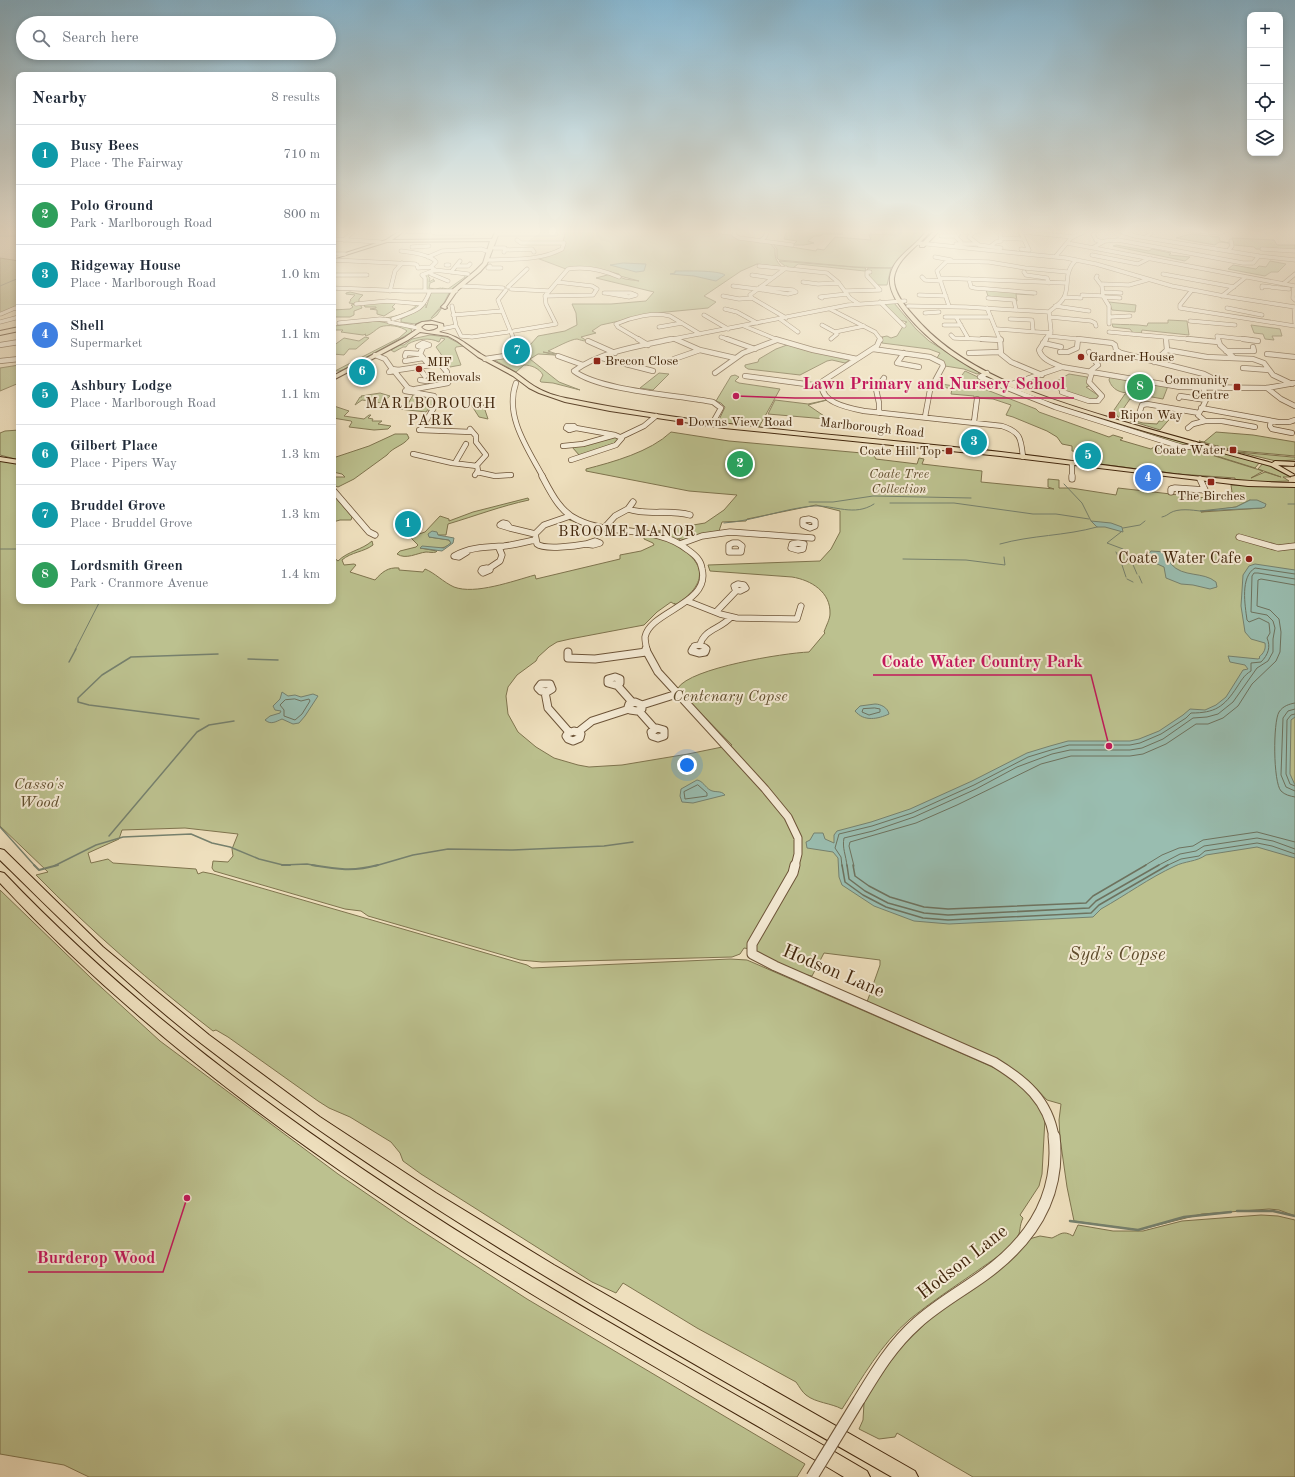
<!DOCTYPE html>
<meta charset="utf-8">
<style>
:root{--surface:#fff;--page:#f6f6f7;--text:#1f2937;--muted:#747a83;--line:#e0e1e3;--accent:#0f766e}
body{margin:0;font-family:"Old Standard TT",serif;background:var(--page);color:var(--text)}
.controls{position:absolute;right:12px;top:12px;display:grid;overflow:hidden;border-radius:8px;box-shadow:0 2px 6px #0003}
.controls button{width:36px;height:36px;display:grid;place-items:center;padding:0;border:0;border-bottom:1px solid var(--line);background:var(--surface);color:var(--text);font:20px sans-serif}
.you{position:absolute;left:687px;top:765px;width:14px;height:14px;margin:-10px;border:3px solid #fff;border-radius:50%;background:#1a73e8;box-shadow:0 0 0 6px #1a73e833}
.badge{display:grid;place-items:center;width:26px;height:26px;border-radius:50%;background:var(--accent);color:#fff;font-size:13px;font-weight:700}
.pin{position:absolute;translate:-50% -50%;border:2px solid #fff;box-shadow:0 1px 4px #0006}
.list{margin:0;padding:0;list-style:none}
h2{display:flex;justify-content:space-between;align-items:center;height:52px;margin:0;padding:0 16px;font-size:17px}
h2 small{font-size:13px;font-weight:400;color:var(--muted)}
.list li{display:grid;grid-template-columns:26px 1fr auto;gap:12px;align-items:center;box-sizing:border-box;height:60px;padding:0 16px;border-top:1px solid var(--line)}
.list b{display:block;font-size:15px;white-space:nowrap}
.list p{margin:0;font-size:13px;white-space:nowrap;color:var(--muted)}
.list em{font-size:13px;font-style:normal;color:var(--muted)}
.icon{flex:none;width:22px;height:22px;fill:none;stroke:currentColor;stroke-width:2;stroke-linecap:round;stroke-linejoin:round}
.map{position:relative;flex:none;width:1295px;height:1477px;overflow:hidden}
.search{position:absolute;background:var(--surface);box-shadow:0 2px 6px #0003;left:16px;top:16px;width:320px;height:44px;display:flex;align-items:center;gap:10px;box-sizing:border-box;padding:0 14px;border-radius:22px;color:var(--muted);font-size:15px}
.panel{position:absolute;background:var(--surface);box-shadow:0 2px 6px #0003;left:16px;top:72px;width:320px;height:532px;border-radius:8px}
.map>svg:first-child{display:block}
.green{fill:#bcc18f;stroke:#7f744e;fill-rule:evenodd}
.water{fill:#99bdb0;stroke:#76816e}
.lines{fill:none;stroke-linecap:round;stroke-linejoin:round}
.shore-far1{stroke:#6e725e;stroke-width:1}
.shore{stroke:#6e725e;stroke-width:1.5}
.stream-far3{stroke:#76816e;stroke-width:1}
.stream-far2{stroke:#76816e;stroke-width:1.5}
.stream-far1{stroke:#76816e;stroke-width:2}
.stream{stroke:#76816e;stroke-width:2.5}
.minor-far5-casing{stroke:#6d5438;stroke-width:4.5}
.minor-far4-casing{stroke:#6d5438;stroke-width:6}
.minor-far3-casing{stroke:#6d5438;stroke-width:7}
.minor-far2-casing{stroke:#6d5438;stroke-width:9}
.minor-far1-casing{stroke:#6d5438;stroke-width:11}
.minor-casing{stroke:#6d5438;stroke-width:13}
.major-casing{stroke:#42260c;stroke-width:2}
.highway-casing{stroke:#42260c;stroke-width:2}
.minor-far5{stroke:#f4ead4;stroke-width:3.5}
.minor-far4{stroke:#f4ead4;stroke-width:4.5}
.minor-far3{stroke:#f4ead4;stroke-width:5.5}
.minor-far2{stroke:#f4ead4;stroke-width:7}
.minor-far1{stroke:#f4ead4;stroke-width:9}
.minor{stroke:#f4ead4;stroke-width:11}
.major{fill:#eedfbd;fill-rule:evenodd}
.highway{fill:#eedfbd;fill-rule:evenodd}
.minor-bridge-casing{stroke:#6d5438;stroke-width:13;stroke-linecap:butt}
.minor-bridge{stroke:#f4ead4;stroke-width:11}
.poi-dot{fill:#8f2418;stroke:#f4ead4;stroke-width:1.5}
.labels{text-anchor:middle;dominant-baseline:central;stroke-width:4;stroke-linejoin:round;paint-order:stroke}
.far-poi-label{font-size:13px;fill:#42260c;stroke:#f4ead4;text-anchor:start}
.far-street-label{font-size:13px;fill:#42260c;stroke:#f4ead4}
.far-park-label{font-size:13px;font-style:italic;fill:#604d2d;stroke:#f4ead4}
.far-quarter-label{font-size:15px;letter-spacing:1px;fill:#42260c;stroke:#f4ead4}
.poi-label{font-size:16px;fill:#42260c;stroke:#f4ead4;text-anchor:end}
.park-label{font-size:16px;font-style:italic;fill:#604d2d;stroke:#f4ead4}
.near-park-label{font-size:19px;font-style:italic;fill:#604d2d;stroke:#f4ead4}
.near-street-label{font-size:19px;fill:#42260c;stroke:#f4ead4}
.leader{fill:none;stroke:#c2185b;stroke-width:1.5}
.callout-dot{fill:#c2185b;stroke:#f4ead4;stroke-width:1.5}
.callout-label{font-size:17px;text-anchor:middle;font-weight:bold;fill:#c2185b;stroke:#f4ead4;stroke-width:4;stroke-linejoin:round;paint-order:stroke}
</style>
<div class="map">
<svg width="1295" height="1477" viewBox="0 0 1295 1477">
<rect width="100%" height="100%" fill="#eedfbd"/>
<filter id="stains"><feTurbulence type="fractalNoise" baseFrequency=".005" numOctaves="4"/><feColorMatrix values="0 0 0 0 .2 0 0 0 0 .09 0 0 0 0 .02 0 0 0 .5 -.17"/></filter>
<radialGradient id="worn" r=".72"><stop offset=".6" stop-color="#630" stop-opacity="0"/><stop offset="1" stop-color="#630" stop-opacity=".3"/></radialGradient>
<path class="green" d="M566,230L719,231L718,234L732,235L734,237L770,243L775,249C775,257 775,260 782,267L757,264L741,271L704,296L716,302L708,308L656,313L601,325L592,331L596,333L581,337L587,341C582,341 581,340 577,339C571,339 555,348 548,351L557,354L543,352L555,355L538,354L530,359L559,382L580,390L553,383L541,382L540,381L543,375C539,368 531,365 524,365L516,372L491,358L522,354L538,336L565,331L577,325L576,313L572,304H611L646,301L654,292L596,278L611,274L625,279L639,281L620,276L619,274L602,270L566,269L534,257L563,250L566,243L563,242Z
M787,230H837L838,234H843H823L820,236H814L808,241L814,243L804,245H793L797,241L784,239Z
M881,230H915L913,234L917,233V230H926L923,235L891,268L855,267L779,260L777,258V249L773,244L816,251L817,249L824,250L835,237L871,240L869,235H872L870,234L895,235L894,233H882Z
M1190,234L1219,237L1220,241L1229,243L1219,242L1215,245L1176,238Z
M1232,238L1274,240L1277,245H1295V250L1256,249L1254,247L1234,245Z
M1116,245L1149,251L1152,249L1171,253L1169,255L1190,257L1185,261L1113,246Z
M0,258L19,261V305L0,314Z
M779,261L865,268L866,269L865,271L798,264L793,268L786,267Z
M1270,261L1286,264L1278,272H1271L1265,276L1228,269L1233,265L1256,269L1259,266L1266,267Z
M868,268H891L887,285H878L869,276L867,270Z
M428,273L431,274L428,276L430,278L429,282L434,279L433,280L435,281L430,283L429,288L435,289L441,288L444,290L442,288L448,289L465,277L464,275L448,273L467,274L470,276L449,293L444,303L431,318L443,306L437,315L430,320L415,324L401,322V319L421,309L426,304V308L431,293L426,290L427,279L425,275Z
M986,290L1034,294V295L1016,294L1017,301L988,296Z
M350,292L363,295L359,299V303L391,301L423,305L408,313L388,319L386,318C397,316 409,313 417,305L396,303L392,307L395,309L384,316L377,314V310L370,309L376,308V307H365L363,303L360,304L362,308L354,311V315L350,317H334L333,310L350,309L353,307L351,305L356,304L349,303L351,300H350L355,295L346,294V293Z
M1109,302L1136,305L1135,312L1112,310Z
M894,303L916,329L929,341L980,373L977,374L964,369L945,366L944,362L937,358L940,353L929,349L882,343V337L887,336L891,338L897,336L905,323L907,322L900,320L883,304Z
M1168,320L1187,321L1189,335L1142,330L1141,334L1133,333L1130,329L1113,327L1112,324C1124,325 1135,324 1147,326L1148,323H1168Z
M377,321L407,327L411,329L412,332L347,368L340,371H335L399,338L407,331C401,326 388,324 380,327C375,330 372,334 366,336L365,335L366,334L363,335L341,332L343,330H333L334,326Z
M1251,325L1280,329L1282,336H1272L1274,340L1265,339L1263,334L1254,333Z
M430,335L447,337L464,346L456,347L455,349L461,365L450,367L436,347L445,339L441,338L439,342C429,337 417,339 408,344L406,347H403L394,352L391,350L400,345H404L412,339Z
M365,337L369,338L356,349H349L344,355L333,354V346L344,338L359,341Z
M787,345L851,359L845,363L832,360L827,361L800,375L748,369L745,367V365L758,362L759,359L776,349Z
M19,365V383L0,391V368Z
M965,371L982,379L972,383L974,385L1036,409L1039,412L1109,437L1113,435L1123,438L1120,440L1151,449L1154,447L1181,455L1189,448L1263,471L1251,478L1265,472L1281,477L1258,469L1263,463L1277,468L1291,477H1283L1289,481L1260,482L1235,480V478L1178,474L1231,479L1230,480H1224L1099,464L1101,458L1099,454L1072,451V446L1062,444L1057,437L1047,431L1013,417L1006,415L1011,405L993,399L974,398V396L951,394L952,389L934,385L935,383L954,386Z
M659,373L669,374L653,390L640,388Z
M1069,374L1087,377L1089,386L1086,387L1099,396L1093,401L1067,392V391H1060L1047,386Z
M735,375L739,377L735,381L739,383L780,389L759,427L721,423L718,422L725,407L721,403L716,401L731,376Z
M1110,376L1168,386L1163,399L1141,395L1134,400L1130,399L1121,412L1128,414L1124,418L1143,423L1157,424L1159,421H1163L1168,408L1172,409L1174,414L1160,430L1118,417L1114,410L1125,394L1129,393C1121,393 1112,390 1109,380Z
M999,380L1021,389L1133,427C1150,434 1170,438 1189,444L1190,445L1187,447L1090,418L1004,386Z
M380,393L390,396L382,403L362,400L355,405L360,397H362L361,396Z
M413,395L431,396L436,401L431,411L428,412L434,401L430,398L422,396L431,399L433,403L426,412L399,409L409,402Z
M775,400L808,404L827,400L808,405L827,418L826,419L768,414Z
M479,401H482L488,419L479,417L470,403Z
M334,406L349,411L344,416L364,419L369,415H371L368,418L373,419L372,421H382L378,424L391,426L388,429L374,430L349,427L352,422L351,421L333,418Z
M19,430V460L0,455V433L5,431Z
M671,432L729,441L873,454L876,459L917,464L919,458L924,459L922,464L982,471L981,482L1054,489L1048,487V479L1059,480V488H1071L1116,495L1118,488L1206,498C1215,490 1223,496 1232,492L1231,485L1295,487V1216L1279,1210L1269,1209L1202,1214L1138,1230L1074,1221L1067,1187L1060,1138L1059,1120L1061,1104L1047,1100L1030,1082L997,1059L867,1002L880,965V960L824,953L812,976L807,975L804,976L750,949L744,948L740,954L732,957L542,962L520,960L368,916L361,911L345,909L214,871L212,868L213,861L228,862L233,856L232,849L238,834L185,828L122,830L119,839L88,853L91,863L108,859L113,863L196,869L198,874L203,872L213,874L527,965L532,968L730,959L747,960L972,1058L999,1070L1030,1092L1045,1118L1042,1174L1039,1186L1020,1215L1023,1218C1019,1226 1021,1232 1017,1238C1006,1252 991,1261 977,1271C954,1287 931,1302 910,1319C881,1344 862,1378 842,1409C831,1403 816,1403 806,1395C802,1392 799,1386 796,1382L697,1328L623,1283L616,1293L592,1282L421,1174L403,1161L400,1153L391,1142L350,1117L329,1108L318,1101L228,1037L216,1030L213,1031C151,983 91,931 36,875L48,872L0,826V460L19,464V601H333V557L338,561C348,551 362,550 372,541L373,545C364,552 351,552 342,560L344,565L354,564L356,565L350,572L375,580C382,572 388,567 399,568V570L423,572L425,569C435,573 443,582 454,587C475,595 513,581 535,575L536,579L620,559V555L641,551L654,545L653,543L644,539V536L584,525L567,519C581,519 596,524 609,527C624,530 654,534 666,540C703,557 714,581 675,605V603L674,604L671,602L657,612L644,625L570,639L557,642L549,647L538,657L536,661L517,675L508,687L506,696L508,714L518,732L536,747L554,758L578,765L589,767L622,765L688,754L732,745L683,695L678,688C690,668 784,653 809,652L825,633L824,632C826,626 830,619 830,614C831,592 811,580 792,577L710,571L708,565L820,561L831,549L840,532V511L816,505L747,519L746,521L722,522L719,531L702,534L684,540L676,537L683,542L612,526L646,530L670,536L658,531L705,523L724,510L737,495L689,491L586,471V469C613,462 650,452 671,432ZM1250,500L1262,508L1201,512L1236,507Z
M1216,432L1253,435L1295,442V456L1239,451L1217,446L1228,449L1199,441L1204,442Z
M395,434H407L409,438C403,446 393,447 387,455L354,479L338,487L333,485V477H345L342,474L333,472V458L369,446Z
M615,437L619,440V442L580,456L572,447Z
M1195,446L1202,447L1260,462L1255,468L1191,448Z
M1238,452L1292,457H1295V460L1276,461Z
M333,494L352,517L351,520H340L333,522Z
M528,498L529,500C501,506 475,516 448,524L446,535H438L429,537L449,540L451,543C444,551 429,548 420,548L437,551L436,552C433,553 429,552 426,552C417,553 406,560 397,554L400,551L416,547L418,545L410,537L425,532L440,516L449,519V521L473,512Z
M0,890L91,978L160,1041L338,1174L408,1222L527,1299L805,1464L797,1477H89L64,1465L0,1454Z
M1261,1215L1278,1216L1295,1220V1477H973L897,1433L895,1437L879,1439L859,1429L863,1420L864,1403L869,1392L900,1348L932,1317L1029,1239L1040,1236L1052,1238C1061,1234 1063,1230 1073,1236L1078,1225L1113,1231H1143L1182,1221Z"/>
<path class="water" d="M623,263L646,264L644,271L636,272L610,265Z
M675,271C685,271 718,270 725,275L716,281L694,276L670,274L675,273Z
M1250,500H1257L1266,504L1265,507L1262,508L1200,511L1236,507Z
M1091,521L1111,523L1122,527L1123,532L1105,527H1097Z
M432,531L437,532L438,535L454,538L453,543L442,551L420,548L422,546L444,548L451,543L449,540L429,537L428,534Z
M1151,551L1165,552L1171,555V564C1183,578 1203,571 1216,582L1217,587L1210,589L1193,585L1181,584L1166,578L1164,567L1153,562L1147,556Z
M1255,564L1295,570V717L1291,720L1290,774L1295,785V858L1257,847L1206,855C1196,862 1185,861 1175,866C1149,878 1126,895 1101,909L1093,917L949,924L914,921L874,906L842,885L839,877L838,858L833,852L807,848L806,842L810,840L814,833H823L825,839L834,843V835L837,831L871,822L910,809L972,781L1027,753L1050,746L1068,741H1130L1139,739L1159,731L1183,715L1190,709L1205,710L1216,705L1226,697L1243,670L1248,669L1245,665L1230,662L1228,656L1258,659L1260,658L1259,657C1264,653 1266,649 1265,643L1251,639L1245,632L1241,606L1243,575L1249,566Z
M282,692L288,696L295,695L301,697L313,694L318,696L305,716L299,723L293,724L282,719C275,722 271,725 265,720L270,716L280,713L281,711L275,710L273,706L280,699Z
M875,704C881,704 888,708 889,714C878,719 864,722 855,711L860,706Z
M697,780C703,781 705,787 710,790C715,793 721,790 725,795L693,803L682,802L680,796L681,789Z"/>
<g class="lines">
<path class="shore-far1" d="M295,699L301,701L309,699L310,701L302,714L295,720L284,716V710L280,705L285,700Z
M1295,703C1289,704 1283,706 1279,712C1273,722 1273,782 1281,791C1285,795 1290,796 1295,797
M875,708L880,709V712L869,715L862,712L863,709Z
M1295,709L1288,711L1283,718L1281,775L1286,787L1295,791
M1295,714L1291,715L1287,720L1286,774L1290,784L1295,786
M698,785L707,793V796L685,799L684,792Z
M842,866L841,857L835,848L839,834L872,826L912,813L974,785L1028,757L1051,750L1069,745H1130L1140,743L1161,734L1186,718L1191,713C1215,713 1224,707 1237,687C1241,681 1244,675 1251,671V663L1261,662C1268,655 1271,647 1267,638L1270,633L1269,623L1259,618L1249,622L1247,620C1245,605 1240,577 1255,568L1295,574
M847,866C846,855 842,848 844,838L873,831L914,817L976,789L1017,767L1052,754L1070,750H1130L1142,748L1163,739L1193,718L1207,717L1218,714L1233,702L1257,668L1268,661L1273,652V639L1275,628L1273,621L1267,615L1251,612L1252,576L1254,573H1258L1295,579
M854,866L849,846L850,842L916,823L957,805L1041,764L1071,756H1130L1143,754L1166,744L1196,724H1208L1223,718L1238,706L1252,684L1276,661L1280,652L1281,632L1279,619L1270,610L1257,606L1258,580L1261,579L1295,585
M1144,866L1162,855L1179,848L1193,846L1203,840L1257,832L1295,842
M1157,866L1180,854L1196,851L1204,846L1257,838L1273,841L1295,849
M1166,866L1181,859L1199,856L1205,851L1257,843L1272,846L1295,854"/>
<path class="shore" d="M842,865L845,882L863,895L886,907L923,918L948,920L1091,913L1099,905L1168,865
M847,865L849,879L865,891L888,903L924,913L948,915L1089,908L1096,901L1159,865
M853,865L855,876L869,886L890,897L924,907L948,909L1086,903L1093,896L1146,865"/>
<path class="stream-far3" d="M0,286L19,278
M1064,484L1082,503L1091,521
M809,502H833L873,496L971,498
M890,503H954L1033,514H1056L1089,519
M1288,504H1295
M1162,517C1166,516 1167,515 1170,513C1178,508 1192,510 1200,511
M724,523C754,521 785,508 814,506C835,505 854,517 874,504
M1123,528L1140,525L1145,521
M1121,532L1107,543L1123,549
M1000,544C1032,535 1065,536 1097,527
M0,549H19
M1116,552L1120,560
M1128,553L1137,574
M903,559L966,560L1005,565L1004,557
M1121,562L1126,577
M1139,576L1142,583
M1127,579L1133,582
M75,650L100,601"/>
<path class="stream-far2" d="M248,659L278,660
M69,662L76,649
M199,719L89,705L78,702V698L102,675L131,657L218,654
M0,827L35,866
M109,836L197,732L209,725L234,721
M54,866L96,845L123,837L191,834L212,843L230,847L259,859L283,865L307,864L318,866
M375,866L413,855L448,849L513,850L604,846L633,842"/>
<path class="stream-far1" d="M34,865L39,870L58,865
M282,865H290
M312,865C336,869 353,872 378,865"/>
<path class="stream" d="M1237,1211H1273L1295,1216
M1070,1221L1138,1230L1184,1217L1231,1212"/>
<g class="minor-far5-casing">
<path id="minor-far5" d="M433,230V232L436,233H472
M735,230L734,235L739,238L792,245
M1116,230L1135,236L1259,256L1295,260
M1145,230L1151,233L1146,237
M1183,230L1220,233L1227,230
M1263,230L1266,231
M403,231L433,232
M1020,231L1029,250L1021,249
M368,232L370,230
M1024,232L1073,237
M0,234H19
M497,234H556
M1093,234L1096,240L1102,242
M971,235L969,237L979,245
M971,235L974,232L984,230
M941,236H956
M1002,238L1024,239
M333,239L380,242
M344,240L355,230
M517,240L521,243H563
M760,241L765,237L768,230
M918,243L1066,258L1096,264L1172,286L1224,296L1295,307
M1067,243L1295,286
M956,244H978
M960,245L961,242L956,237L960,232H974
M979,245L1001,248
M991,246L996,242L1001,241L1000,234L1004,231
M412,247L429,246
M1094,247L1105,241L1118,240L1243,263H1253L1259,256
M494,248H505L504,252
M1262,249L1295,251
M505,250L532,249L534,252
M401,251C410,252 431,255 436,262L431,267L435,270L468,274
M1228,251L1232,246L1231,241
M333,254H345
M1092,255L1138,264L1150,258
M1056,256L1071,238L1088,230
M428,257L442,251L481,249L487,251
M935,257L951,260
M333,260L415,264
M487,260C511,259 540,261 562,249L564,243
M417,265L418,268L431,267
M446,265H449
M457,266H468L470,264
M490,266L488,268H501
M759,266L827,273L838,282L850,298L859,304
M786,268L750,295L752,298L786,318
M451,272L460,261
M1024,272L1026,275L1047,278L1049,283
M431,274L448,281
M1163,274L1234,287
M333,275H367
M752,275L772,278
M1097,276L1096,278L1102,286L1103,296L1109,306V324
M922,277L925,280L941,281
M940,278L1066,283
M969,279L971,287L975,288L1035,293
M803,282L818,284L839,283
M1102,284L1129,285L1147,280
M1283,284L1295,274
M461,286L503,288
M733,286L757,289
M1294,286L1293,298L1295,300
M508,287L527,269
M333,288L406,291H456
M1262,288V286L1289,289
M425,289V278L422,275L435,270
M511,289L549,291
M757,289L788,294L796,292L793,290L760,287
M506,290L498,300L510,330
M1192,290L1180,305V308L1295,326
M390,291L395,271L402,263
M845,291L880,290L867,276V272H870
M1104,292L1121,293
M604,293H606
M606,293H631L636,295L629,297Z
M919,295L946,296
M1082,295L1103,296
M545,296L593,295L597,289L592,286L557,282
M723,296L739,299L752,298
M1222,296L1246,277
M1065,297L1081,298
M1105,297L1120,298
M822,298L820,297L847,294
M988,298L1014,300L1016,310
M880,302L904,326
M356,304L387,301L423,304
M452,306L456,326L461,336L472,337L508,332
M908,306L966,307L1049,312
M949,306L937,271L947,261L989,262L1025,268L1067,272
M1055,306L1089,311
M1294,307L1295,323
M987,308L1000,340
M1227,308L1262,315
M725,309L737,312L757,323
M830,309L875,332L881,340
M925,313L939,312
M1,314L15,308L19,309
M453,315L502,311
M704,315L728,329
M945,317H991
M956,317L968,338
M1050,317L1091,321L1095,323L1096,326
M1111,317L1130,316
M393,319C414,311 422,312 430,291
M780,319L798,332
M1010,319L1032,320L1033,330
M1190,321L1235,325
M0,322L19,317
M389,322L418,328
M339,323L380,319L389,320
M822,325L835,332L864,326
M944,325H961
M744,326L778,340
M659,327L682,323
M441,329L456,326
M997,329L1051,333
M514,331L556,324L546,304L545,296L568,269C586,266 603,270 619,277
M511,332L514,340
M1109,332L1198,340
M951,335L954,338L1001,340
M1049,336L1087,340
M721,337L730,340
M1166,337V340
M675,339L678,340
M831,339L837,334L835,332
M640,340L618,327L616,324C632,317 653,312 670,316L700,334
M668,340L848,305L905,301
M1045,340L1051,331L1049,312C1053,308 1060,304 1063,299C1071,288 1062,274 1076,260
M1218,340L1217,336L1252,340"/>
</g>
<g class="minor-far4-casing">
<path id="minor-far4" d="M513,339L514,341
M638,339L648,345
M672,339C640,346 602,351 574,371C600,391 678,395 713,402L721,408L712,424
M675,339L700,350L735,358
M727,339L755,349
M775,339L813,350L857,359
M880,339L877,346L823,381C816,402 849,408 864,411L1002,426C1021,432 1021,439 1023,457
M982,339L1001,340
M1000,339L1001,354L1011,362L1042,375
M1046,339L1039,350C1042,360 1053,363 1062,367L1180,387L1267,388L1295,383
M1078,339L1112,343L1115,345L1116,350L1121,353L1204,374L1212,378L1223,388
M1188,339L1218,342
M1218,339L1220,345L1233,357
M1243,339L1258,341
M588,341L615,353
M423,343L429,345L423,347L418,346Z
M1043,343L1061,347
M0,345L19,342
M423,347L420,354L429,365
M873,349L930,357L942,363L943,366L930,390L925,417
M1167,350L1207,357L1253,359L1264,363L1273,375L1292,384
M1226,351H1254L1253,347
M1060,352H1068L1077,348L1078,339
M1089,352L1098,365L1089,372
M904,353L897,363L919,367
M969,353L1000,352
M1267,354L1295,357
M375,355L385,359L392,369
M405,356L406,353L420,354
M558,356L583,365
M602,358L653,371
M485,359L524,353
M674,359L700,350
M0,361L19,359
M405,361L423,358
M1154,362L1167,350L1166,339
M418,367L425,376
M1243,368L1269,370
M392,369L399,370L389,372Z
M398,370L437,364L441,365L447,372L445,376L449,381L448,383L415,389
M395,372L408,388
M715,373L743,353L777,340
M987,373L980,377L1055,407L1182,447H1190L1195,444
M745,376L821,386
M420,380L427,381L431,379
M516,383C504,416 528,449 543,477
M1012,384L1062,367
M408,388L415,390L411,392L405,391Z
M1267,388L1281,399L1295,406
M412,392L434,396L438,401L421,429
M1062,392L1089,401H1098L1102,396L1089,382L1092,372
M1179,398L1180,396L1206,400
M1201,408L1278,422H1289L1295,420
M879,413V403L876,389L884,378
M1139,414L1142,405L1147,404L1199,413
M1205,421H1222L1255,427
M1271,421L1270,426L1272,429L1292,433
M974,422L977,399
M567,426H574L576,428L569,430L566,428Z
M576,428L615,435
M1188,428L1193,424L1205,421L1198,415C1203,405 1210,399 1203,388
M470,429L476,436V442L486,455L477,465L478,471L475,475
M419,430L472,432
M621,437L644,426L656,416
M563,446L583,444L615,435L622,438L616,445L571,460
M413,454L452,463L477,466
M455,463L466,444
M1072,463V477
M477,472L495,476L511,475"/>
</g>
<g class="minor-far3-casing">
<path id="minor-far3" d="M542,476C551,493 560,512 578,520C613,537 656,524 688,550C695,555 701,560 702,569C711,604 650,611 645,637C645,641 646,646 647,650
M1072,476V479
M333,490L369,532L375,535
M1171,492V489L1175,488L1205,490L1200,479
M628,509C648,516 669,509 690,515
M570,516L544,525L535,534L537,544C544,550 576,546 586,544
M809,519L815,521V526L810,528L803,525V520Z
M503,523L507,524L510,528L500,525Z
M605,527L615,516L628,509L633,502
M510,528L535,534
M1239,537L1278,548L1295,546
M595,541L600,543L593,545L586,544Z
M733,543H738L742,546L741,552H729V545Z
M798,543L804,544L803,549L798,550L791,548L792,544Z
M680,544L702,536L730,532L812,538
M467,552L459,557L454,556C469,547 487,547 504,546C514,545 525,542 535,540
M487,568L490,570L483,573L481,571L482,569Z
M488,569L500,561L502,555L499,548L504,546
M738,584L744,585L746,588L740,591L735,589L734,586Z
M687,601L720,614L737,618L797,619L801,606
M716,612L737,590
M700,645C704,629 721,629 731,617
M693,650L694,646L699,645L705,647L706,650"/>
</g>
<g class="minor-far2-casing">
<path id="minor-far2" d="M646,649L647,652L658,672L765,789L788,817L798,838V854L795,866
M693,649L692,651L699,653L705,652L706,649
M568,652V658L595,659L646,652
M615,677L620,679V683L615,685L608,683V679Z
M541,684H550L552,689L547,692L541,691L538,688Z
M617,685L633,703
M545,692L548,708L569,732
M635,702L642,705V709L637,711L630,710L628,707L629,704Z
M642,705L677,694
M639,711L655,729
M657,728L664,730V736L658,738L652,736L651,732Z
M574,731L581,734L580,738L573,741L568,739L566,736L568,733Z
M578,732L592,721L629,709"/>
</g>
<g class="minor-far1-casing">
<path id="minor-far1" d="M795,865L793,873L752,944V954L775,966L994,1062C1025,1081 1048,1100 1054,1137"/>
</g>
<g class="minor-casing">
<path id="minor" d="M859,1400C876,1372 892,1345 917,1323C938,1304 962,1291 984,1275C1031,1241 1061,1196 1054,1136"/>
</g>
<g class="major-casing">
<path id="major" d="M401,230H406L392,240L492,239L496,230H500L487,264L480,272L457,291L446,307L447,308L445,309L441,307L445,303L453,289L476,270L483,263L490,241L387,242L333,259V257L386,240Z
M927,230H931C920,246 897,257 894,278C893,291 904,305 913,315C962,373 1040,396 1111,418C1165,434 1219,448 1272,463L1275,461L1295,462L1294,466L1278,465L1295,475L1290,476L1271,466C1216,451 1162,437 1108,420C1035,398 957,375 907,315C899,305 888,291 890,277C893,256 916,247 927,230Z
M935,230H940L924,247H920V245Z
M432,321L443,324L444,329L439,332C458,335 465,344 481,354C492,361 504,366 516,373C522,377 527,382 534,386C545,393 559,397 571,399C713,428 857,436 1001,452C1098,463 1197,481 1295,483V487L1248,486L1000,456L724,428L610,411L565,402L539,393L529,388L513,376L478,357L457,341L448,336L420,332L408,340L333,380V376L404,338L417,329L416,325L422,322ZM425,324H432L438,325V328C432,332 425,332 421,327Z
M19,327V331L0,335V331Z
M0,457L19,460V464L0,461Z"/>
</g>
<g class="highway-casing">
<path id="highway" d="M0,849L4,850L103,947L209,1035L320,1117L436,1193L554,1265L915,1471L918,1477H892C656,1342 417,1211 202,1044C129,988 65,924 0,860Z
M0,872L4,873C144,1020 311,1140 483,1247C609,1325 740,1396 867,1471L870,1477H844C734,1411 621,1349 512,1282C330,1171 146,1040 0,883Z"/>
</g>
<use href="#minor-far5" class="minor-far5"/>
<use href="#minor-far4" class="minor-far4"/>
<use href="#minor-far3" class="minor-far3"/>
<use href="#minor-far2" class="minor-far2"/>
<use href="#minor-far1" class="minor-far1"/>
<use href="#minor" class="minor"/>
<use href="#major" class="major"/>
<use href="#highway" class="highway"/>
<g class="minor-bridge-casing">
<path id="minor-bridge" d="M812,1477L859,1400"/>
</g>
<use href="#minor-bridge" class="minor-bridge"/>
</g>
<linearGradient id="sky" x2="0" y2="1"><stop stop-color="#88b8d2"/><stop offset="0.53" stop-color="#f7f1e1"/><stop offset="1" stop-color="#f7f1e1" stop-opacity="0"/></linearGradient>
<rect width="1295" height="437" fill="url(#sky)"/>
<g class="poi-dot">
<circle cx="1081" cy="357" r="4"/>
<rect x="593" y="357" width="8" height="8" rx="2"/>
<circle cx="419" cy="369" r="4"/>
<rect x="1233" y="383" width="8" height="8" rx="2"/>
<rect x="1108" y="411" width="8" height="8" rx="2"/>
<rect x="676" y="418" width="8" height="8" rx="2"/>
<rect x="1229" y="446" width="8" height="8" rx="2"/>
<rect x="945" y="447" width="8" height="8" rx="2"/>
<rect x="1207" y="478" width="8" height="8" rx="2"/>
<circle cx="1249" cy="559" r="4"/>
</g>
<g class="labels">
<g class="far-poi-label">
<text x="1089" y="357">Gardner House</text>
<text x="605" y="361">Brecon Close</text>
<text x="427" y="362">MIF<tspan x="427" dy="15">Removals</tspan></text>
<text x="1229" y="380" text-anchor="end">Community<tspan x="1229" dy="15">Centre</tspan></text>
<text x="1120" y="415">Ripon Way</text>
<text x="688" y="422">Downs View Road</text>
<text x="1225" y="450" text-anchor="end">Coate Water</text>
<text x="941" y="451" text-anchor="end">Coate Hill Top</text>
<text x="1211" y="496" text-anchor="middle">The Birches</text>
</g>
<g class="far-street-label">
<text transform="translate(872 428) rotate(6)">Marlborough Road</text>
</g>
<g class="far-park-label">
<text x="899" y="474">Coate Tree<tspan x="899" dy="15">Collection</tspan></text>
</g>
<g class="far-quarter-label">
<text x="431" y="404">MARLBOROUGH<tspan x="431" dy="17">PARK</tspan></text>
<text x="627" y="532">BROOME MANOR</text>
</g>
<g class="poi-label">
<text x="1241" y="559">Coate Water Cafe</text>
</g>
<g class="park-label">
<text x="730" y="697">Centenary Copse</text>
<text x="39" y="785">Casso's<tspan x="39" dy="18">Wood</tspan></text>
</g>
<g class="near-park-label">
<text x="1117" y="955">Syd's Copse</text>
</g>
<g class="near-street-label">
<text transform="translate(833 972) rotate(23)">Hodson Lane</text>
<text transform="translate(963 1263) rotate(-38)">Hodson Lane</text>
</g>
</g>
<path class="leader" d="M736 396L795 398H1074M1109 746L1091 675H873M187 1198L163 1272H28"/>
<g class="callout-dot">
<circle cx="736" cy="396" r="4"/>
<circle cx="1109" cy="746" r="4"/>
<circle cx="187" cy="1198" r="4"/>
</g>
<g class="callout-label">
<text x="934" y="389">Lawn Primary and Nursery School</text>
<text x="982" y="667">Coate Water Country Park</text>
<text x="96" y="1263">Burderop Wood</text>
</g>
<rect width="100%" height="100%" filter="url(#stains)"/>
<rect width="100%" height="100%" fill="url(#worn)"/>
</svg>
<div class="controls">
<button>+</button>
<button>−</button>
<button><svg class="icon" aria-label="locate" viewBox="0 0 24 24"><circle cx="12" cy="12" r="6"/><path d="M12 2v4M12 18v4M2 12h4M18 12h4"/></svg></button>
<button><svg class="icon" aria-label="layers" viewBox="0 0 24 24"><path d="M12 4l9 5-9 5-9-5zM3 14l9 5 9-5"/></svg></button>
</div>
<div class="you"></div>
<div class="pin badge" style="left:408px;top:524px;background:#0f9aa8">1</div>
<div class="pin badge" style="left:740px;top:464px;background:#2e9e5b">2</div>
<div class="pin badge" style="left:974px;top:442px;background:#0f9aa8">3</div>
<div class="pin badge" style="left:1148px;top:478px;background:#3f7fe0">4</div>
<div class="pin badge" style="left:1088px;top:456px;background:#0f9aa8">5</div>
<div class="pin badge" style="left:362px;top:372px;background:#0f9aa8">6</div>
<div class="pin badge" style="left:517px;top:351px;background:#0f9aa8">7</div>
<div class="pin badge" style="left:1140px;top:387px;background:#2e9e5b">8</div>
<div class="search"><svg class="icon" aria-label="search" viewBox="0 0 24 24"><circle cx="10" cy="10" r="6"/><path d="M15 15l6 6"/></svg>Search here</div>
<section class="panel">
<h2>Nearby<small>8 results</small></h2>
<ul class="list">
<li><span class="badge" style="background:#0f9aa8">1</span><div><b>Busy Bees</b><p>Place · The Fairway</p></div><em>710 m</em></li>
<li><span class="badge" style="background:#2e9e5b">2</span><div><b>Polo Ground</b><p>Park · Marlborough Road</p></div><em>800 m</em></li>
<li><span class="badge" style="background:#0f9aa8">3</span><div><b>Ridgeway House</b><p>Place · Marlborough Road</p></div><em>1.0 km</em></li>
<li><span class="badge" style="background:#3f7fe0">4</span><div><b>Shell</b><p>Supermarket</p></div><em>1.1 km</em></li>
<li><span class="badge" style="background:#0f9aa8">5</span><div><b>Ashbury Lodge</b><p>Place · Marlborough Road</p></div><em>1.1 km</em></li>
<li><span class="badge" style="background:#0f9aa8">6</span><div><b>Gilbert Place</b><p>Place · Pipers Way</p></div><em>1.3 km</em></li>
<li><span class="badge" style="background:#0f9aa8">7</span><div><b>Bruddel Grove</b><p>Place · Bruddel Grove</p></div><em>1.3 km</em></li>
<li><span class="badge" style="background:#2e9e5b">8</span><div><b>Lordsmith Green</b><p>Park · Cranmore Avenue</p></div><em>1.4 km</em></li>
</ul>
</section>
</div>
